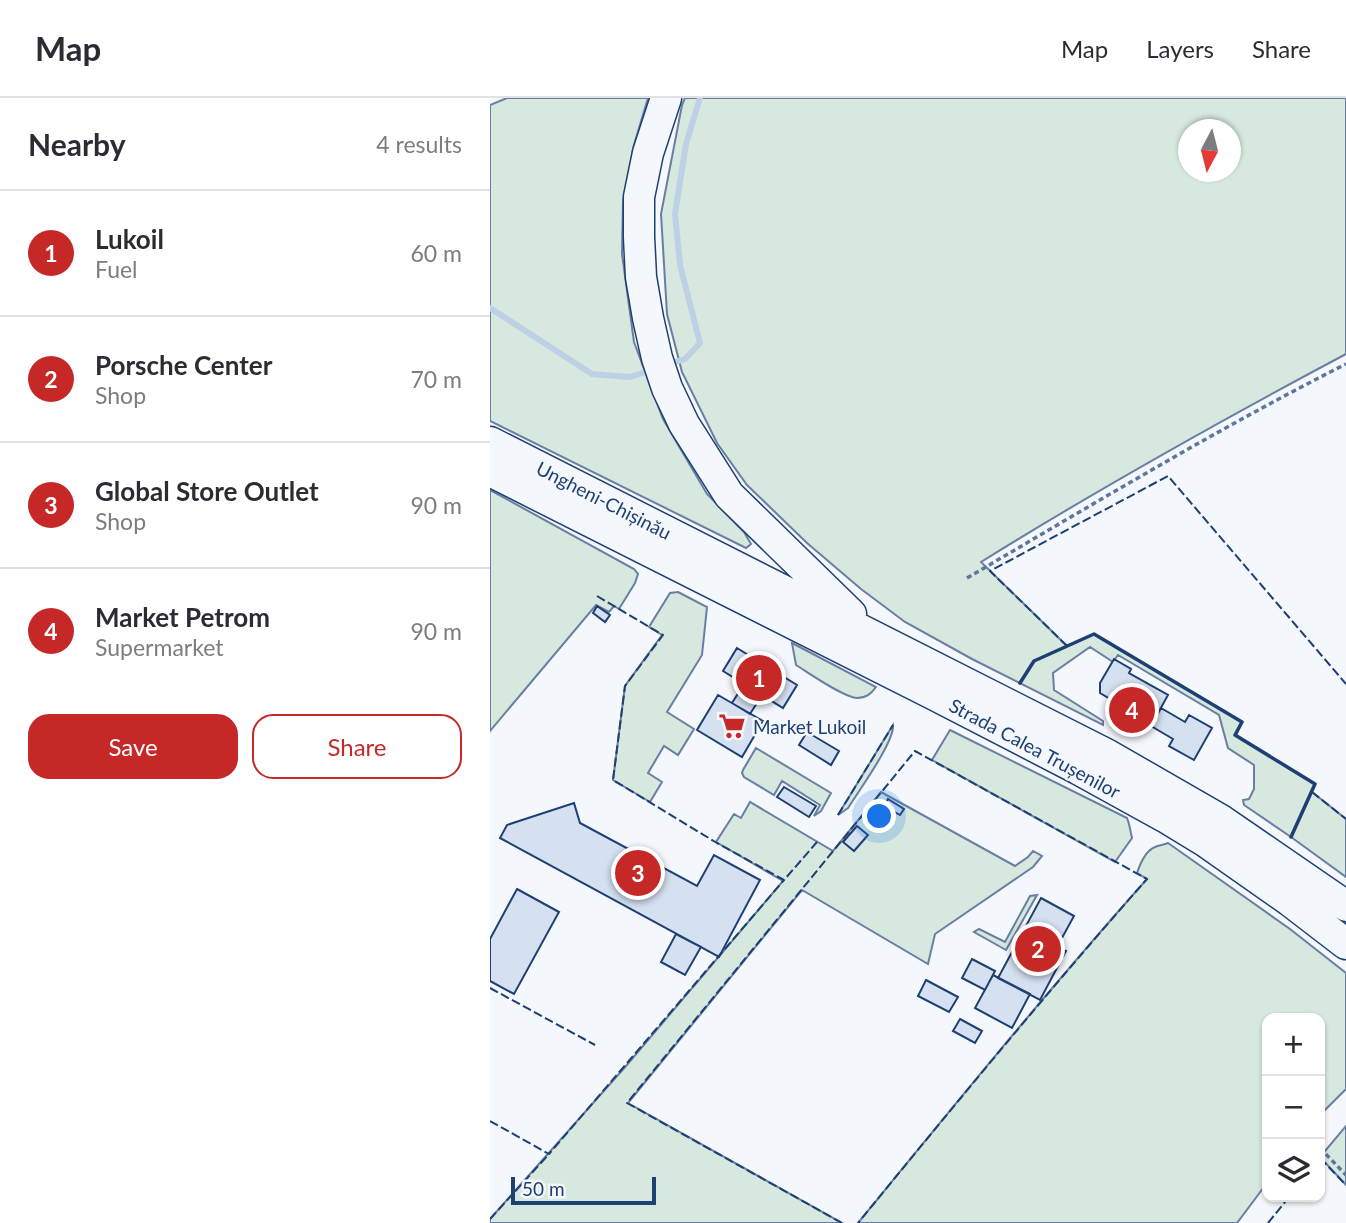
<!DOCTYPE html>
<meta charset="utf-8">
<style>
:root{--surface:#fff;--page:#f2f2f3;--text:#2b2b33;--muted:#7c7c81;--line:#e1e1e2;--accent:#c62828}
body{margin:0;font-family:Lato,sans-serif;background:var(--page);color:var(--text)}
.controls{position:absolute;right:21px;bottom:21px;display:grid;overflow:hidden;border-radius:14px;box-shadow:0 2px 5px #0004}
.controls button{width:63px;height:63px;display:grid;place-items:center;padding:0;border:0;border-bottom:2px solid var(--line);background:var(--surface);color:var(--text);font:35px sans-serif}
.compass{position:absolute;left:688px;top:21px;width:63px;height:63px;border-radius:50%;background:var(--surface);box-shadow:0 2px 5px #0004;rotate:187deg}
.scale{position:absolute;left:21px;bottom:18px;width:145px;box-sizing:border-box;padding-left:7px;border:4px solid #1d3f73;border-top:0;font-size:19px;line-height:24px;white-space:nowrap;color:#1d3f73;-webkit-text-stroke:5px #f4f7fb;paint-order:stroke}
.you{position:absolute;left:390px;top:719px;width:24px;height:24px;margin:-18px;border:5px solid #fff;border-radius:50%;background:#1a73e8;box-shadow:0 0 0 10px #1a73e833}
.badge{display:grid;place-items:center;width:46px;height:46px;border-radius:50%;background:var(--accent);color:#fff;font-size:23px;font-weight:700}
.pin{position:absolute;translate:-50% -50%;border:4px solid #fff;box-shadow:0 2px 7px #0006}
.list{margin:0;padding:0;list-style:none}
h2{display:flex;justify-content:space-between;align-items:center;height:91px;margin:0;padding:0 28px;font-size:30px}
h2 small{font-size:23px;font-weight:400;color:var(--muted)}
.list li{display:grid;grid-template-columns:46px 1fr auto;gap:21px;align-items:center;box-sizing:border-box;height:126px;padding:0 28px;border-top:2px solid var(--line)}
.list b{display:block;font-size:26px;white-space:nowrap}
.list p{margin:0;font-size:23px;white-space:nowrap;color:var(--muted)}
.list em{font-size:23px;font-style:normal;color:var(--muted)}
.actions{display:flex;gap:14px;padding:21px 28px}
.actions a{flex:1;padding:16px 0;border:2px solid var(--accent);border-radius:21px;text-align:center;font-size:24px;color:var(--accent)}
.actions .main{background:var(--accent);color:#fff}
.icon{flex:none;width:38px;height:38px;fill:none;stroke:currentColor;stroke-width:2;stroke-linecap:round;stroke-linejoin:round}
.map{position:relative;flex:none;width:856px;height:1125px;overflow:hidden}
header{display:flex;align-items:center;gap:42px;box-sizing:border-box;height:98px;padding:0 35px;background:var(--surface);border-bottom:2px solid var(--line)}
header strong{font-size:33px}
nav{display:flex;gap:38px;margin-inline-start:auto;font-size:24px}
main{display:flex}
aside{flex:1;background:var(--surface)}
.map>svg:first-child{display:block}
.green{fill:#d7e8df;stroke:#687fa3;stroke-width:2;fill-rule:evenodd}
.lines{fill:none;stroke-linecap:round;stroke-linejoin:round}
.stream{stroke:#bed0e5;stroke-width:6}
.building{fill:#d5e0f0;stroke:#1d3f73;stroke-width:2}
.trunk-casing{stroke:#1d3f73;stroke-width:33}
.path{stroke:#5e769c;stroke-width:3.5;stroke-dasharray:5 3.5;stroke-linecap:butt}
.trunk{stroke:#f4f7fb;stroke-width:30}
.fence{stroke:#1d3f73;stroke-width:2;stroke-dasharray:9 3.5;stroke-linecap:butt}
.wall{stroke:#1d3f73;stroke-width:3.5}
.labels{text-anchor:middle;dominant-baseline:central;stroke-width:5;stroke-linejoin:round;paint-order:stroke}
.street-label{font-size:19px;fill:#1d3f73;stroke:#f4f7fb}
.poi-label{font-size:19px;fill:#1d3f73;stroke:#f4f7fb;text-anchor:start}
</style>
<header>
<strong>Map</strong>
<nav><a>Map</a><a>Layers</a><a>Share</a></nav>
</header>
<main>
<aside>
<h2>Nearby<small>4 results</small></h2>
<ul class="list">
<li><span class="badge">1</span><div><b>Lukoil</b><p>Fuel</p></div><em>60 m</em></li>
<li><span class="badge">2</span><div><b>Porsche Center</b><p>Shop</p></div><em>70 m</em></li>
<li><span class="badge">3</span><div><b>Global Store Outlet</b><p>Shop</p></div><em>90 m</em></li>
<li><span class="badge">4</span><div><b>Market Petrom</b><p>Supermarket</p></div><em>90 m</em></li>
</ul>
<div class="actions"><a class="main">Save</a><a>Share</a></div>
</aside>
<div class="map">
<svg width="856" height="1125" viewBox="0 0 856 1125">
<rect width="100%" height="100%" fill="#f4f7fb"/>
<path class="green" d="M17,0H158L144,47L133,103L132,156L144,244L173,321L217,396L254,434L261,446L256,450L0,323V7Z
M195,0H856V256C732,322 610,390 491,464L577,548L604,536L752,624L746,637L825,686L822,694L856,721V779L801,739L754,707L753,702L759,701L764,691V667L738,650L729,617L628,557L623,564L600,549L563,575L564,592L613,623V627L482,561L415,524L371,491L317,445L257,387L227,345L192,274L177,216L171,116L192,7ZM698,32H740V74H698Z
M0,392L144,471L148,476L145,485L129,511L124,508L119,514L106,507L0,633Z
M188,494L217,509L212,557L177,614L204,631L188,657L174,648L158,675L172,684L160,704L123,682L135,588L172,537L159,529L180,495Z
M302,545L386,589C381,596 376,600 367,600C353,599 319,575 306,567Z
M403,627C405,643 368,694 358,710L348,717Z
M460,632L637,720L639,726L642,740L625,764L442,662Z
M266,650L341,695L331,713L324,718L330,707L292,683L284,697L254,679L252,675L253,672Z
M391,694L525,768L538,759L543,753L552,758L543,769L445,836L438,866L312,792L138,1005L352,1125H0V1121L136,968L293,783L226,744L244,716L251,720L260,704L343,753Z
M678,745L800,831L856,875V991L830,1017V920H777V1085L747,1125H368C463,1009 557,893 657,781L647,775C650,766 655,753 665,749C669,747 674,747 678,745Z
M547,797L516,852L484,834L489,831L515,844L540,798Z
M856,1028V1087L830,1059Z"/>
<g class="lines">
<path class="stream" d="M0,210L102,276L140,279L158,273
M182,265L195,261L210,245L190,167L185,116L196,46L210,0"/>
</g>
<path class="building" d="M107,508L120,517L115,524L103,515Z
M247,550L307,587L293,610L272,597L260,616L242,605L254,586L233,573Z
M624,561L641,571L639,575L678,597L661,628L619,604L620,601L610,595V585Z
M228,597L273,623L252,659L207,632Z
M671,610L695,624L699,617L722,630L704,662L679,648L683,641L661,628Z
M317,634L349,653L341,667L309,647Z
M294,689L326,708L319,719L287,699Z
M398,701L414,711L410,717L394,708Z
M84,705L90,725L207,788L224,757L270,782L229,859L10,740L17,727Z
M367,728L378,737L364,753L353,744Z
M27,791L69,814L24,896L0,883V841Z
M551,800L584,818L567,849L576,853L550,902L508,880Z
M186,836L211,849L195,877L171,864Z
M482,861L505,873L495,892L472,880Z
M503,877L540,896L522,930L485,910Z
M436,882L468,899L459,914L428,898Z
M470,921L492,933L485,945L463,933Z"/>
<g class="lines">
<g class="trunk-casing">
<path id="trunk" d="M176,0L158,55L149,99V139L151,179L158,220L167,260L177,290L194,326L239,397L361,516
M0,344L618,657L731,722L856,808
M0,373L443,596L588,671L675,719L716,744L800,803L856,846"/>
</g>
<path class="path" d="M477,480C602,407 727,331 856,266
M830,1050L856,1077"/>
<use href="#trunk" class="trunk"/>
<path class="fence" d="M107,498L173,537L135,588L123,682L227,745L294,782L327,744
M577,548L500,473L678,378L856,586
M822,694L856,721
M348,717L403,627
M0,890L105,947
M0,1023L59,1056L294,782
M830,1060L856,1087
M0,1121L59,1056
M352,1125L137,1005L425,653L657,781C558,893 463,1009 368,1125
M778,1125L799,1099"/>
<path class="wall" d="M530,585L544,563L604,536L752,624L745,637L825,686L801,739"/>
</g>
<defs>
<g id="supermarket-bare" transform="scale(2.1)"><path d="M-6-5.5h2.5l.6 2H6L4.5 2H-2.5L-4.4-4H-6ZM-1.5 3.2a1.3 1.3 0 1 0 .1 0ZM3 3.2a1.3 1.3 0 1 0 .1 0Z" fill="#c62828" stroke="#f4f7fb" stroke-width="2.5" paint-order="stroke"/></g>
</defs>
<g fill-rule="evenodd">
<use href="#supermarket-bare" x="242" y="628"/>
</g>
<g class="labels">
<g class="street-label">
<text transform="translate(114 402) rotate(27)">Ungheni-Chișinău</text>
<text transform="translate(545 650) rotate(28)">Strada Calea Trușenilor</text>
</g>
<g class="poi-label">
<text x="263" y="628">Market Lukoil</text>
</g>
</g>
</svg>
<div class="controls">
<button>+</button>
<button>−</button>
<button><svg class="icon" aria-label="layers" viewBox="0 0 24 24"><path d="M12 4l9 5-9 5-9-5zM3 14l9 5 9-5"/></svg></button>
</div>
<svg class="compass" viewBox="-18 -18 36 36"><path d="M0-13l5 13h-10z" fill="#e53935"/><path d="M0 13l5-13h-10z" fill="#7c7c81"/></svg>
<div class="scale">50 m</div>
<div class="you"></div>
<div class="pin badge" style="left:269px;top:580px">1</div>
<div class="pin badge" style="left:548px;top:851px">2</div>
<div class="pin badge" style="left:148px;top:775px">3</div>
<div class="pin badge" style="left:642px;top:612px">4</div>
</div>
</main>
